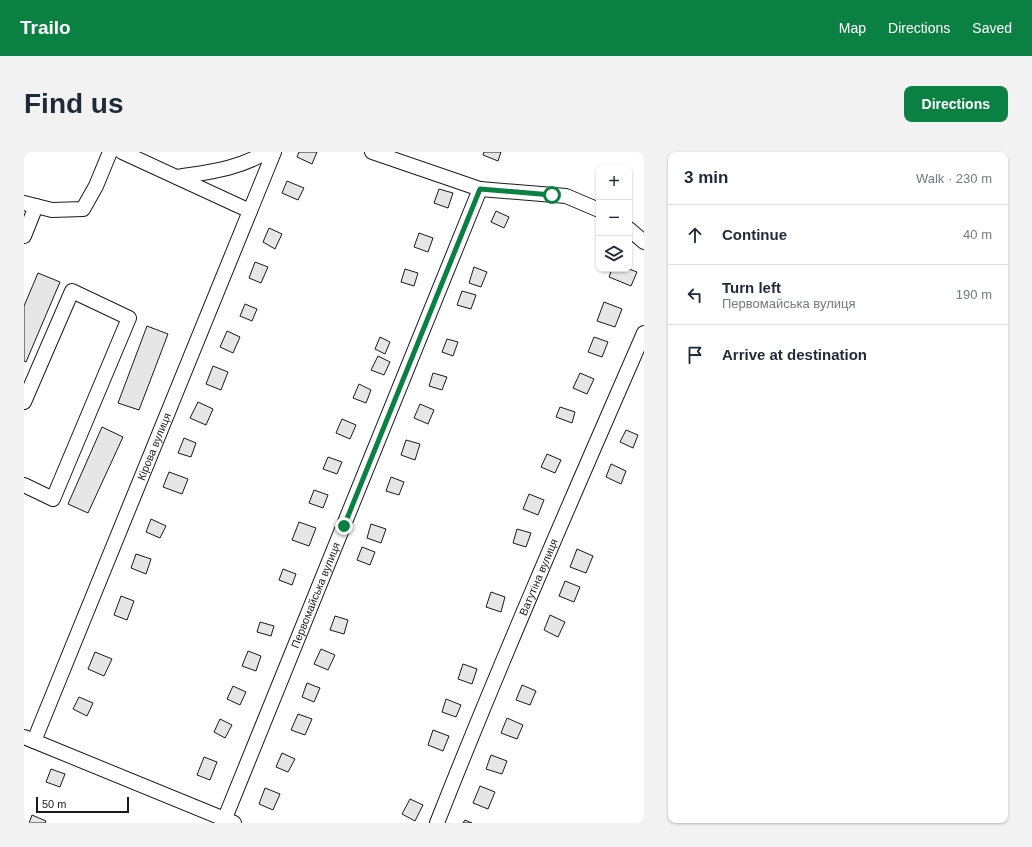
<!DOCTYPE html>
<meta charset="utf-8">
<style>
:root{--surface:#fff;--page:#f2f2f3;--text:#1f2937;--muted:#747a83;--line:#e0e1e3;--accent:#0b8043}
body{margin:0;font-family:Helvetica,sans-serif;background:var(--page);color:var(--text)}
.controls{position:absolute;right:12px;top:12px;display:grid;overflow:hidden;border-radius:8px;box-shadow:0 1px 3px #0004}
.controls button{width:36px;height:36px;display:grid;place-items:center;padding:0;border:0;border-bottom:1px solid var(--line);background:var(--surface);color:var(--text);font:20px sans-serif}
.scale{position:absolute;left:12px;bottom:10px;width:93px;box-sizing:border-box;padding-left:4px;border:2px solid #1a1a1a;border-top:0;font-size:11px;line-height:14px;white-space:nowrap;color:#1a1a1a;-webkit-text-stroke:3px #fff;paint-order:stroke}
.stop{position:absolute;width:12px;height:12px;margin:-9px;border:3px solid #0b8043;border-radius:50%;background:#fff}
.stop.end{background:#0b8043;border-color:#fff;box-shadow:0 1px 4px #0008}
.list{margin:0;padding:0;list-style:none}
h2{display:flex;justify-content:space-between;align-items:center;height:52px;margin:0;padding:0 16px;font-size:17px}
h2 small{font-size:13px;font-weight:400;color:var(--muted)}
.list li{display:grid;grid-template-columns:26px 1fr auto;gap:12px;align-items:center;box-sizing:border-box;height:60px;padding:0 16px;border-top:1px solid var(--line)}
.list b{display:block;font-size:15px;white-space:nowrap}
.list p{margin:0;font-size:13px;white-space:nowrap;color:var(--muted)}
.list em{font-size:13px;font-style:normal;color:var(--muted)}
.icon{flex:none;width:22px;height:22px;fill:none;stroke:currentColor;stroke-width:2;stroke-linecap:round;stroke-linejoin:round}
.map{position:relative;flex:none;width:620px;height:671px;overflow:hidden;border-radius:8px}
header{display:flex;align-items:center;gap:24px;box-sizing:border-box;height:56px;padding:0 20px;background:var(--accent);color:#fff}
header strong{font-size:19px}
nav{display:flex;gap:22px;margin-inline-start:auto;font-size:14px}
.intro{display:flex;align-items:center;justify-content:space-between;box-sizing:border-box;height:96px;padding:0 24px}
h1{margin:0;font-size:28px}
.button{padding:10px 18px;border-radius:8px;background:var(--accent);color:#fff;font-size:14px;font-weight:700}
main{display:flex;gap:24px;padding:0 24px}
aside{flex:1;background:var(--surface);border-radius:8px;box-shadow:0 1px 3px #0004}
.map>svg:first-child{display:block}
.building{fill:#e6e6e6;stroke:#1a1a1a}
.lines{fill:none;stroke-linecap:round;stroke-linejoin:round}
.minor-casing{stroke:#1a1a1a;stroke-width:16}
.minor{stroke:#fff;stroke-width:14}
.route{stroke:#0b8043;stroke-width:5}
.labels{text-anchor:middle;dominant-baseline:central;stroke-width:3;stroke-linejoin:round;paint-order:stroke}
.street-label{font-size:11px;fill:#1a1a1a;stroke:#fff}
</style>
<header>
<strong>Trailo</strong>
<nav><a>Map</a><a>Directions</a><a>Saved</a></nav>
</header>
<div class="intro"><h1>Find us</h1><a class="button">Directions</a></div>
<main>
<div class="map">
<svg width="620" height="671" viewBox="0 0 620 671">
<rect width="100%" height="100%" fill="#fff"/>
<path class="building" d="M275,0H293L288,12L273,5Z
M460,0H477L474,9L459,3Z
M263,29L280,36L274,48L258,41Z
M415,37L429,41L424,56L410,51Z
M472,59L485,65L480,76L467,70Z
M245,76L258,82L251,97L239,90Z
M395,81L409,86L404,100L390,95Z
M231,110L244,115L237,131L225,126Z
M450,115L463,120L457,135L445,131Z
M381,117L394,121L390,134L377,130Z
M588,117H605L613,120L607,134L585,125Z
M14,121L36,130L2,210L0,209V154Z
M438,139L452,143L447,157L433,153Z
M580,150L598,157L591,175L573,169Z
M221,152L233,157L228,169L216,164Z
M123,174L144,182L115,258L94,251Z
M203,179L216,185L209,201L196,195Z
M356,185L366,190L361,202L351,197Z
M570,185L584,190L578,205L564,200Z
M423,187L434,190L429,204L418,200Z
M354,204L366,210L360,223L347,218Z
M189,214L204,220L197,238L182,232Z
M409,221L423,225L418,238L405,234Z
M556,221L570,227L563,242L549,236Z
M335,232L347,238L342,251L329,246Z
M174,250L189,257L182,273L166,266Z
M396,252L410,258L404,272L390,266Z
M536,255L551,260L548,271L532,265Z
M318,267L332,273L326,287L312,281Z
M78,275L99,285L64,361L44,352Z
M602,278L614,283L609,296L596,290Z
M160,286L172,291L167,305L154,301Z
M382,288L396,292L391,308L377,303Z
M523,302L537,308L531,321L517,315Z
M304,305L318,310L313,322L299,317Z
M587,312L602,319L597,332L582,325Z
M145,320L164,327L158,342L139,335Z
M367,325L380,330L375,343L362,339Z
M290,338L304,343L299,356L285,351Z
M505,342L520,348L514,363L499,357Z
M127,367L142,374L136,386L122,380Z
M275,370L292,376L285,394L268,388Z
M347,372L362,377L357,391L343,386Z
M493,377L507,381L502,395L489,391Z
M338,395L351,400L346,413L333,408Z
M553,397L569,404L562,421L546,415Z
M112,402L127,407L122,422L107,416Z
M259,417L272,422L268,433L255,428Z
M541,429L556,435L550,450L535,444Z
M467,440L481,445L477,460L462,455Z
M97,444L110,449L103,468L90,463Z
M526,463L541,470L534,485L520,478Z
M311,464L324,468L320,482L306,478Z
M236,470L250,474L247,484L233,480Z
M297,497L311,503L304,518L290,512Z
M224,499L237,504L232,519L218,514Z
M71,500L88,507L80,524L64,517Z
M439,512L453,517L448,532L434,527Z
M283,531L296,536L290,550L278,545Z
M498,533L512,539L506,553L492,548Z
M209,534L222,540L216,553L203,547Z
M55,545L69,551L63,564L49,557Z
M422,547L437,553L432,565L418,560Z
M274,562L288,567L281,583L267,578Z
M483,566L499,573L493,587L477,581Z
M196,567L208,573L201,586L190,580Z
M409,578L425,584L419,599L404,593Z
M258,601L271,607L264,620L252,615Z
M467,603L483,609L478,622L462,617Z
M180,605L193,610L186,628L173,623Z
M27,617L41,622L36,635L22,630Z
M456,634L471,640L464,657L449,651Z
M241,636L256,642L249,658L235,652Z
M386,647L399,653L391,669L378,662Z
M8,663L22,669L21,671H5Z
M441,668L448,671H439Z"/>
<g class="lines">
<g class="minor-casing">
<g id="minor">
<path d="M98,0L226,59"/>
<path d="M348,0L456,37L542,44L575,58"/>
<path d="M153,25C184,20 215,17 242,0"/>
<path d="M0,51L28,58L59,57L72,34L86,0"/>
<path d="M605,77L620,90"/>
<path d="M0,84L12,54"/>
<path d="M0,250L48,139L105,166L29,347L0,333"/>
<path d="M0,585L210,671"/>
<path id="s1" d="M10,589L250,0"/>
<path id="s2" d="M199,671L456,37"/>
<path id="s3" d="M413,671C478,506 549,344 620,181"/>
</g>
</g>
<use href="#minor" class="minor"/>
</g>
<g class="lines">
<path class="route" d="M320,374L456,37L528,43"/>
</g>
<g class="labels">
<g class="street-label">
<text stroke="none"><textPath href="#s1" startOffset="318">Кірова вулиця</textPath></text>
<text stroke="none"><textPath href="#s3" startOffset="266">Ватутіна вулиця</textPath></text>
<text stroke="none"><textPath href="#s2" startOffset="246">Первомайська вулиця</textPath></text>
</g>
</g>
</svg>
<div class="controls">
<button>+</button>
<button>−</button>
<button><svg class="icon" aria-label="layers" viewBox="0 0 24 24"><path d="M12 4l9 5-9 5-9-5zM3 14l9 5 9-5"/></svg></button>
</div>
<div class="scale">50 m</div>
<div class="stop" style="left:528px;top:43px"></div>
<div class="stop end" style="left:320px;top:374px"></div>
</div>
<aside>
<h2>3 min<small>Walk · 230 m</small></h2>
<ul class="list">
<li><svg class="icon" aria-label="ahead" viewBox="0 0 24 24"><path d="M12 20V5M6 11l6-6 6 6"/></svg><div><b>Continue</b></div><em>40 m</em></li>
<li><svg class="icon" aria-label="left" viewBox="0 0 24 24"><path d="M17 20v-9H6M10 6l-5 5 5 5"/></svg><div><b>Turn left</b><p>Первомайська вулиця</p></div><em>190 m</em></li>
<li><svg class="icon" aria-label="arrive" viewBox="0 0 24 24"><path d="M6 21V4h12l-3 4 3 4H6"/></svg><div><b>Arrive at destination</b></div></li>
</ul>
</aside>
</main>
